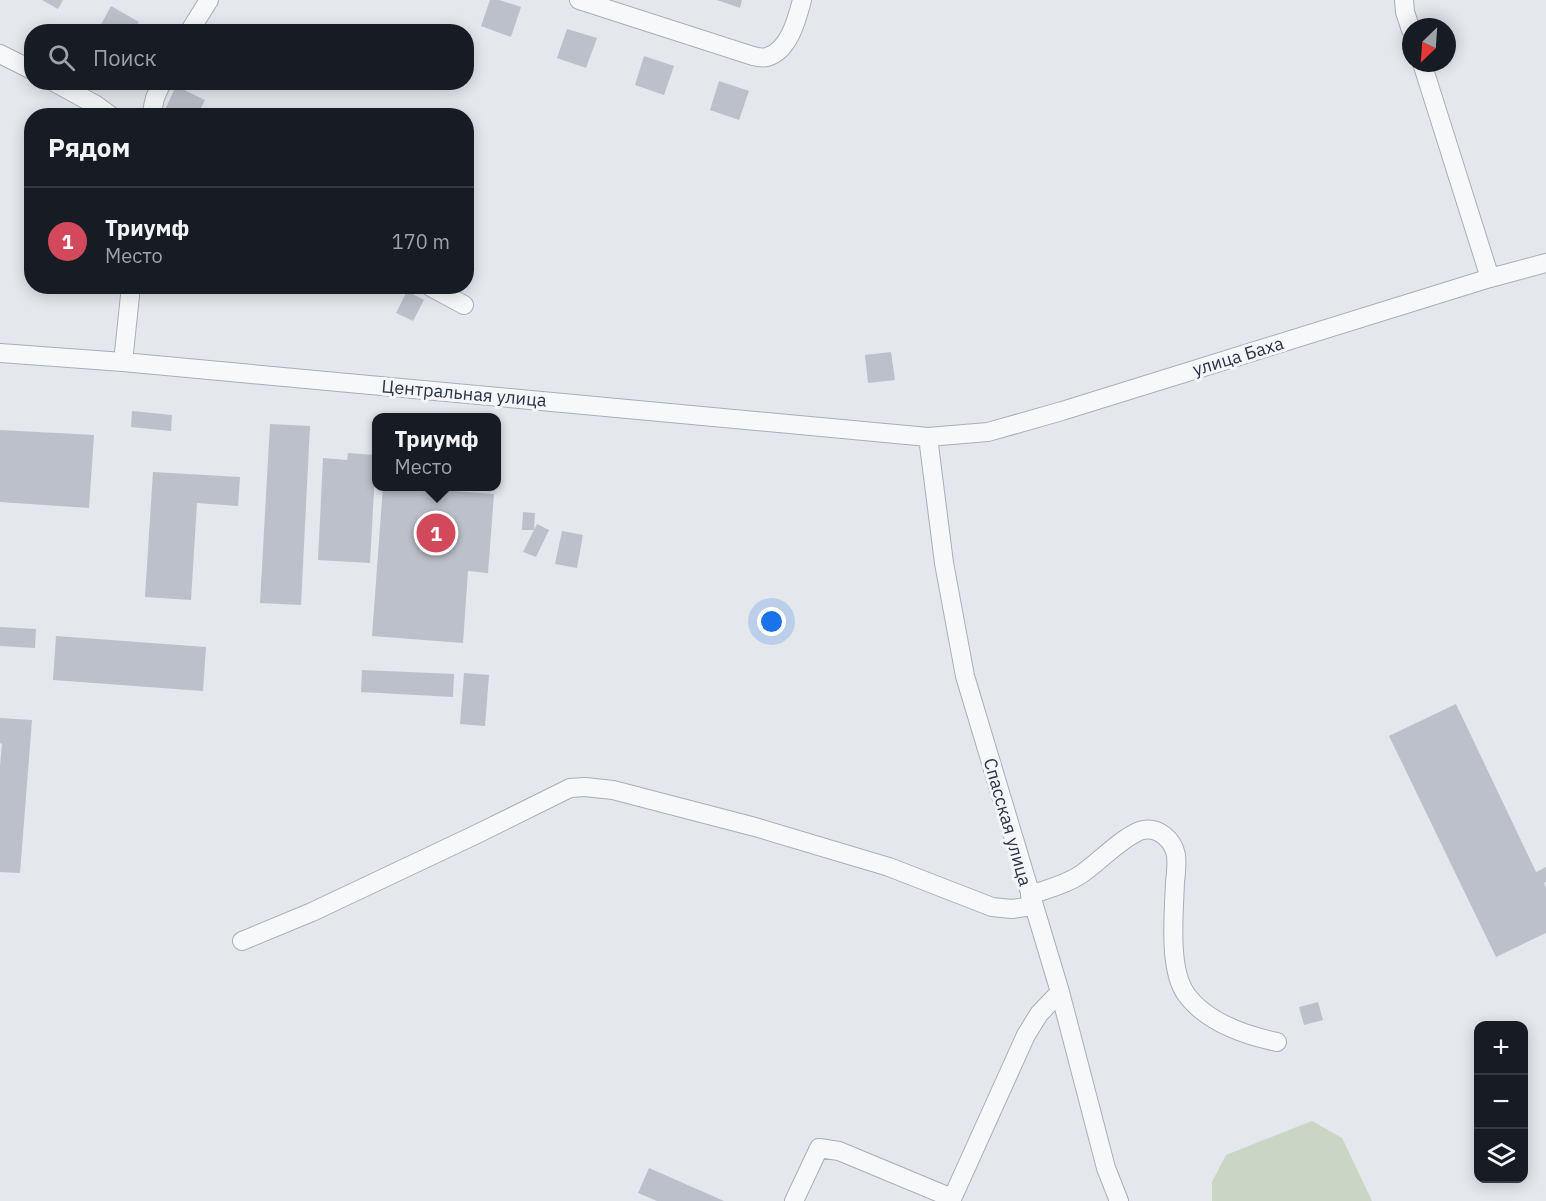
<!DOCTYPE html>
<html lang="ru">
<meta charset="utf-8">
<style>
:root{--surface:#171b24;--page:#242831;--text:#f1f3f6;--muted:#9ea1a6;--line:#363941;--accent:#d1495b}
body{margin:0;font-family:"IBM Plex Sans",sans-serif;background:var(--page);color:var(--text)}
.controls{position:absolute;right:18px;bottom:18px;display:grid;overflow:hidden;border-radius:12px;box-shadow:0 3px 15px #0003}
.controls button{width:54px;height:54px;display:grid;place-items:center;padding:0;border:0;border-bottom:2px solid var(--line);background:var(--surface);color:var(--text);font:30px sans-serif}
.compass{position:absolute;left:1402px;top:18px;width:54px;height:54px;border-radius:50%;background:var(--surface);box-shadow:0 3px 15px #0003;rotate:205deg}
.you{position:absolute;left:772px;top:622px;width:21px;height:21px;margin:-15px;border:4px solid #fff;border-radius:50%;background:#1a73e8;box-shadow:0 0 0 9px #1a73e833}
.badge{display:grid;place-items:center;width:39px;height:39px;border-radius:50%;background:var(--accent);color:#fff;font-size:20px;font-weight:700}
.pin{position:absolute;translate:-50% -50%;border:3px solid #fff;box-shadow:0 2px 6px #0006}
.popup{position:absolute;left:372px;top:413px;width:129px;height:78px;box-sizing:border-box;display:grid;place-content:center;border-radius:12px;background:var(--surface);filter:drop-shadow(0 2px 4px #0005);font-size:20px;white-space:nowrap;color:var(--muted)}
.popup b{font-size:22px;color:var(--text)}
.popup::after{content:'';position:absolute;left:50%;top:100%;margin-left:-12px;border:12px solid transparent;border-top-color:var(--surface)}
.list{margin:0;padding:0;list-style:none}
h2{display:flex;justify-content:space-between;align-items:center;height:78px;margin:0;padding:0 24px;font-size:26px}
h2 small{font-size:20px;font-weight:400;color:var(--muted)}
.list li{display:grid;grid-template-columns:39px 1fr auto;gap:18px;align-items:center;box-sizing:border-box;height:108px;padding:0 24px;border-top:2px solid var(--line)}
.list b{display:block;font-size:22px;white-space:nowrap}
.list p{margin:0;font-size:20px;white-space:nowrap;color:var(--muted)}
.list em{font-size:20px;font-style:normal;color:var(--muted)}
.icon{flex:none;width:33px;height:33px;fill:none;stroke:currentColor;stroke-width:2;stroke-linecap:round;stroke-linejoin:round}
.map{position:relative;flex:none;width:1546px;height:1201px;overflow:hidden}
.search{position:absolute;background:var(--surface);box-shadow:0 3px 15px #0003;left:24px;top:24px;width:450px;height:66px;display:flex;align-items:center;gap:15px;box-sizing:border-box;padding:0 21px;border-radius:24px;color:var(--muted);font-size:22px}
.panel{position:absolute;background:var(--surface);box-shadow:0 3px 15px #0003;left:24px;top:108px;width:450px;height:186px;border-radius:24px}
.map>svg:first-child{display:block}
.green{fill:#c9d6c5}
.building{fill:#bbc0ca}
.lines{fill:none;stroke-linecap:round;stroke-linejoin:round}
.minor-casing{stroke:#a9aeb7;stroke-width:20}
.minor{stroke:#f7f8fa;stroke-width:18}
.labels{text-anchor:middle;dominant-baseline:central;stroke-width:6;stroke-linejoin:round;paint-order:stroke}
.street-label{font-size:18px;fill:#2b3445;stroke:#f4f6f9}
</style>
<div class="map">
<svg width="1546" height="1201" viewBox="0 0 1546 1201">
<rect width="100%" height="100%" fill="#e4e7ec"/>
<path class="green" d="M1312,1121L1342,1138L1372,1201H1212V1182L1226,1155Z"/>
<path class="building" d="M42,0H63L58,9Z
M490,0H499L521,7L511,37L481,26Z
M717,0H742L740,8Z
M111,6L139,22L133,32H97Z
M567,29L597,38L586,68L557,58Z
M644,56L674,66L664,95L635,85Z
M719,81L749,91L739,120L710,110Z
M176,86L205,100L197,116H166L163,114Z
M407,291L424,300L413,321L396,313Z
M891,352L895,380L868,383L865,355Z
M132,411L172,415L171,431L131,427Z
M270,424L310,426L301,605L260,603Z
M0,430L94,435L89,508L0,502Z
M348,453L376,455L370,563L318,560L323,458L347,460Z
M153,472L240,477L238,506L197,503L191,600L145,597Z
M383,486L494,494L488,573L468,571L463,643L372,636Z
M523,512L535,513L534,530L537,524L549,530L536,557L523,552L534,530H522Z
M562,531L583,535L577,568L555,564Z
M0,627L36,629L35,648L0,646Z
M56,636L206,647L203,691L53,680Z
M362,670L454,674L453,697L361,692Z
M464,673L489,675L485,726L460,724Z
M1456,704L1536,872L1546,867V882L1544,883L1546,888V933L1496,957L1389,736Z
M0,718L32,720L20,873L0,872V765L2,744L0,743Z
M1318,1002L1323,1020L1304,1025L1299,1007Z
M649,1168L724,1201H657L638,1193Z"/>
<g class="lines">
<g class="minor-casing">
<path id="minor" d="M579,0L753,56C757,57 763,58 767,57C789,51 797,19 802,0
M1404,0L1405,12L1411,30
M189,32L209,0
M0,54L32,70
M1422,63L1490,278
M54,82L96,105L111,116
M151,116L155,98L162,82
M429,286L464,305
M0,353L123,362L928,437L988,432L1062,411L1490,278L1546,263
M123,362L131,286
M928,437L944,563L965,676L1060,992L1106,1168L1119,1201
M1030,895C1047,889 1065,885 1080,875C1097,864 1125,834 1143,830C1159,827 1173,840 1176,855C1177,863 1176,874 1175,882C1174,913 1168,969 1186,994C1206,1022 1244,1035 1277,1042
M242,941L312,912L477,834L570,788L585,787L613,790L755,827L889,867L992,907L1012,909L1033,906
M794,1201L819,1148L839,1151L952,1198
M951,1201L1026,1035L1039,1014L1060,992"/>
</g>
<use href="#minor" class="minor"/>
</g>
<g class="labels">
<g class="street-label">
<text transform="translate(1238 356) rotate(-17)">улица Баха</text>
<text transform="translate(464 393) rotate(5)">Центральная улица</text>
<text transform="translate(1008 822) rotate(74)">Спасская улица</text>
</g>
</g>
</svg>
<div class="controls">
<button>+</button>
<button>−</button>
<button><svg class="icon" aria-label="layers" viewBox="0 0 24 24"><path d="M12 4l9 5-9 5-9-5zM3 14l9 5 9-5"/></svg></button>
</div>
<svg class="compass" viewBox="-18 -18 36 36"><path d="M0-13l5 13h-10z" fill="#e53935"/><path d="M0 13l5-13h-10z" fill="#9ea1a6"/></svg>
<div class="you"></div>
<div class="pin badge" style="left:436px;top:533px">1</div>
<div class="popup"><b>Триумф</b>Место</div>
<div class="search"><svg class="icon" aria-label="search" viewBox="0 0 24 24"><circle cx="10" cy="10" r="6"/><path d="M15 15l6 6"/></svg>Поиск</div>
<section class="panel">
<h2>Рядом<small></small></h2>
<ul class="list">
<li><span class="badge">1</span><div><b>Триумф</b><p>Место</p></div><em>170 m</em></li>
</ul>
</section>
</div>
